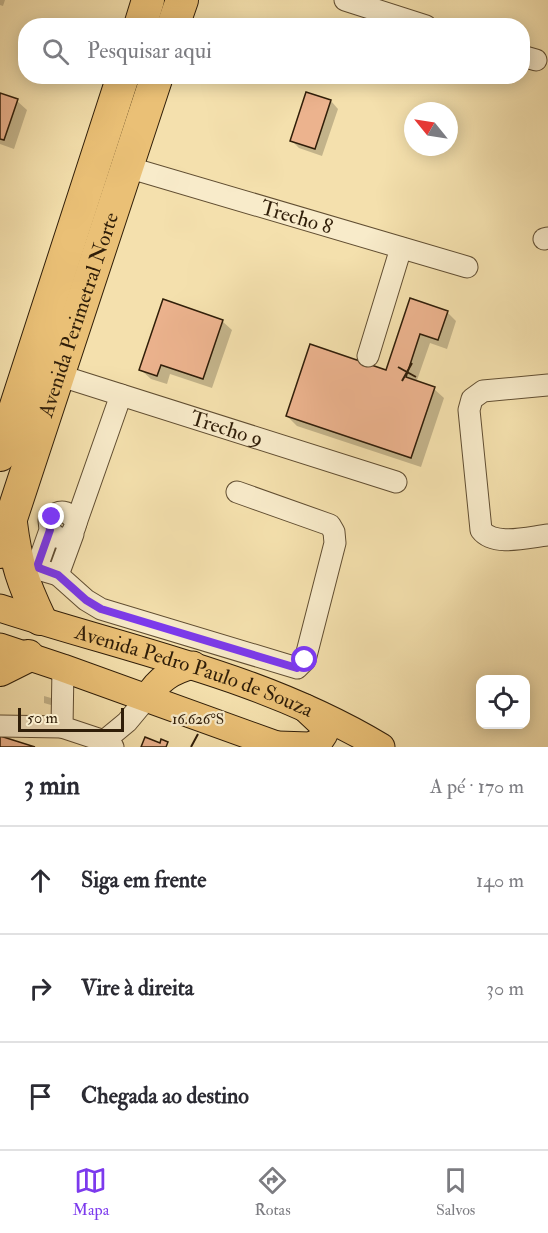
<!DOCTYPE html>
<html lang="pt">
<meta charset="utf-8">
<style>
:root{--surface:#fff;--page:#f7f7f7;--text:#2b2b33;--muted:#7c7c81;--line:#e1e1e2;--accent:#7c3aed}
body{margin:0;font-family:"IM FELL Double Pica",serif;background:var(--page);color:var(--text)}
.controls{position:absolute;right:18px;bottom:18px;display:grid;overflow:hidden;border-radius:12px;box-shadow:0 3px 15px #0003}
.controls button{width:54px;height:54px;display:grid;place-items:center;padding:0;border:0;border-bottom:2px solid var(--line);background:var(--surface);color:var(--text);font:30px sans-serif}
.compass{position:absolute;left:404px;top:102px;width:54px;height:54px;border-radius:50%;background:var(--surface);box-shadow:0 3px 15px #0003;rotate:300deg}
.scale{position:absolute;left:18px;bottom:15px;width:106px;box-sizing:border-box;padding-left:6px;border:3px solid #301e09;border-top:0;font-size:16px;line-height:21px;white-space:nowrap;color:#301e09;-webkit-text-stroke:4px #f8ebca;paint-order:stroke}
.stop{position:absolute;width:18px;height:18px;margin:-14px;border:4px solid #7c3aed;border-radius:50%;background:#fff}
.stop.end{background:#7c3aed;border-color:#fff;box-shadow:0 2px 6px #0008}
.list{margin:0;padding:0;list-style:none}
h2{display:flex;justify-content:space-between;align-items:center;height:78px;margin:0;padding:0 24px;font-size:26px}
h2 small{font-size:20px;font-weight:400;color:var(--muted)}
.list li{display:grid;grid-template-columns:39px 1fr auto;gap:18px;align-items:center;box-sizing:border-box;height:108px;padding:0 24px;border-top:2px solid var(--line)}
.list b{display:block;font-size:22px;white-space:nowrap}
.list em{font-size:20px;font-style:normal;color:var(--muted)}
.icon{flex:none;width:33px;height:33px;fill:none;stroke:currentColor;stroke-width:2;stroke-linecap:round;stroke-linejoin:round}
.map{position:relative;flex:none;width:548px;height:747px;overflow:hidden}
.search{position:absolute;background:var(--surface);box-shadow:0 3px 15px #0003;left:18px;right:18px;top:18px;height:66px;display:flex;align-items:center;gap:15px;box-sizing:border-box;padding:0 21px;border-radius:24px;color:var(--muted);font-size:22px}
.sheet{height:402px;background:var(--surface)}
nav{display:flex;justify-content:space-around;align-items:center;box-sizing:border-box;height:84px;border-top:2px solid var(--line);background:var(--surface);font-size:16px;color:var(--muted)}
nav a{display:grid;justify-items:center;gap:3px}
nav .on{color:var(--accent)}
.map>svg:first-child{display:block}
.shadow{fill:#0003}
.building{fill:#ecb38e;stroke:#301e09;stroke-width:1.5}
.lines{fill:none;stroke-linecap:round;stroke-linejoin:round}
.minor-casing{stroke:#614e32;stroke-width:23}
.major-casing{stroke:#301e09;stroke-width:29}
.highway-casing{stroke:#301e09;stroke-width:34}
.minor{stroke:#f8ebca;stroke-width:21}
.major{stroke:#eac076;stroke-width:27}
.highway{stroke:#eac076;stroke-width:32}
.route{stroke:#7c3aed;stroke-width:8}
.ticks{fill:none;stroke:#301e09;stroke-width:2}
.labels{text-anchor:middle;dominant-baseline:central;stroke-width:4.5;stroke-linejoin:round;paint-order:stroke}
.street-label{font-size:21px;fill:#301e09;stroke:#f8ebca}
.ticks-label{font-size:15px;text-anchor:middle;fill:#301e09;stroke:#f8ebca;stroke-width:4.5;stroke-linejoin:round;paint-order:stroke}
</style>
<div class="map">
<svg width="548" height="747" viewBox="0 0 548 747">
<rect width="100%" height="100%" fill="#f4e0ad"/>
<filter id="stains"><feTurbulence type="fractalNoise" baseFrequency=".00333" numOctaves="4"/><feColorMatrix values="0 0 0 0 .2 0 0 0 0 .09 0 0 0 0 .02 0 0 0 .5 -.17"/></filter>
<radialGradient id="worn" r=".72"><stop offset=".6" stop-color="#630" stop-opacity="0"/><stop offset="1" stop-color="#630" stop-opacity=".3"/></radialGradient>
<path class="shadow" d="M0 0H5L3 6 0 5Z
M307 94 331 101 338 109 322 156 299 148 292 141Z
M0 95 17 101 27 110 14 149 0 144Z
M411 300 447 312 456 321 447 349 430 343 416 383 434 389 444 398 421 467 297 426 287 416 387 372Z
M222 321 232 330 212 388 170 374 167 384 151 379 141 370Z
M44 696 51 698V705L44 703Z"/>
<path class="building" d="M306 92 331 100 315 149 290 141Z
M0 93 18 99 4 140 0 139Z
M410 298 448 311 438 340 420 334 406 377 435 387 411 458 286 416 310 344 386 370Z
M163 299 223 320 203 379 161 365 157 376 139 370Z
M0 736 35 747H0Z
M145 737 160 743 161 739 168 742 166 747H141Z"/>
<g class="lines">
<defs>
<g id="minor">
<path d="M345 0 426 26"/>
<path d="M522 56 536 60"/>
<path id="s1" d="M127 167 467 267"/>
<path d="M544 239 548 238"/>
<path d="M368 356 401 248"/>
<path id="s2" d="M58 375 396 482"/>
<path d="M548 385 483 391 472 399 469 410 481 530C494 547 529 537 548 535"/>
<path d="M76 523 121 395"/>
<path d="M50 530C60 544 72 540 76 523 69 510 59 508 49 520L50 530 38 564 41 570 58 575 73 534"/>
<path d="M58 575 86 600 101 609 297 668 305 660 335 543 334 532 330 525 237 492"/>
<path d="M63 668 62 727 104 741 113 747"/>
<path d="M0 726 62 727"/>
<path d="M104 741 127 722 147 698"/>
</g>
<g id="major">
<path id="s3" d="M0 608C129 650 263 676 381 747"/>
<path d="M0 647 63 668 282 747"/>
<path d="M147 698C159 679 171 671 193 665"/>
<path d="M278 745 309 746 318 743 324 734 322 724 305 708"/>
</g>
<g id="highway">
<path d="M140 26 148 0"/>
<path d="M173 26 182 0"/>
<path d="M0 455 123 76"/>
<path d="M11 523C16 563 23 583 40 619"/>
<path id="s4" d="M0 552 157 76"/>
<path d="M0 670 28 656"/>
</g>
</defs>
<use href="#minor" class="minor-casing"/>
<use href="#major" class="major-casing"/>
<use href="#highway" class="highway-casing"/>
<use href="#minor" class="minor"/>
<use href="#major" class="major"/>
<use href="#highway" class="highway"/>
</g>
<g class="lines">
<path class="route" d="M52 517 49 523 50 530 38 564 39 568 58 575 86 600 101 609 297 668 305 660"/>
</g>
<path class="ticks" d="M398 367 416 377M402 381 412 363M191 747 198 734"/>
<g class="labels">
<g class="street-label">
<text stroke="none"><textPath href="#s1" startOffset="177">Trecho 8</textPath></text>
<text stroke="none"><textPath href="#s4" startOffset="250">Avenida Perimetral Norte</textPath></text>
<text stroke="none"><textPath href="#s2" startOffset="177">Trecho 9</textPath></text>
<text stroke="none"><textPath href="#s3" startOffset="204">Avenida Pedro Paulo de Souza</textPath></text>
</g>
</g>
<g class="ticks-label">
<text x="198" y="724">16.626°S</text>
</g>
<rect width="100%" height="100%" filter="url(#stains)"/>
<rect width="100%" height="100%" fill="url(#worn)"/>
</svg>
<div class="controls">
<button><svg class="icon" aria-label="locate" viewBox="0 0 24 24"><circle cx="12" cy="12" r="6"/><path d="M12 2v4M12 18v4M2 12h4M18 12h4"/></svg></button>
</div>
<svg class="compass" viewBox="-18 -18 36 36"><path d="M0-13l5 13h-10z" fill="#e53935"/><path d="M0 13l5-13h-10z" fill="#7c7c81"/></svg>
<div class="scale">50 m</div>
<div class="stop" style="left:305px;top:660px"></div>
<div class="stop end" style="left:52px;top:517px"></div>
<div class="search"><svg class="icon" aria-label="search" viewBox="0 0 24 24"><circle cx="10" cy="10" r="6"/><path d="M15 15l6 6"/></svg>Pesquisar aqui</div>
</div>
<section class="sheet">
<h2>3 min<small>A pé · 170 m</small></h2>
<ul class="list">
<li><svg class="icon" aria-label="ahead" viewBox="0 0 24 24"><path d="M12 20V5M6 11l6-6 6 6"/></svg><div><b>Siga em frente</b></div><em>140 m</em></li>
<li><svg class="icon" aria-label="right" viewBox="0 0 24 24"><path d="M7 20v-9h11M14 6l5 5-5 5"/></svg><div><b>Vire à direita</b></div><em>30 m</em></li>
<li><svg class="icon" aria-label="arrive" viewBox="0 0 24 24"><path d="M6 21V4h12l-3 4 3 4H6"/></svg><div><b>Chegada ao destino</b></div></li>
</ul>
</section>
<nav>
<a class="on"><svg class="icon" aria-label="map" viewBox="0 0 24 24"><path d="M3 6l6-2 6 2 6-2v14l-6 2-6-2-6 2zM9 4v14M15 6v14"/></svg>Mapa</a>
<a><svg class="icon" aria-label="directions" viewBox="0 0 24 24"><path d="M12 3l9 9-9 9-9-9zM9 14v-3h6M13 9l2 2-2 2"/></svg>Rotas</a>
<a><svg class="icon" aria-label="saved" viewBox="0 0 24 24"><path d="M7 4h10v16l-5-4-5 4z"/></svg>Salvos</a>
</nav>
